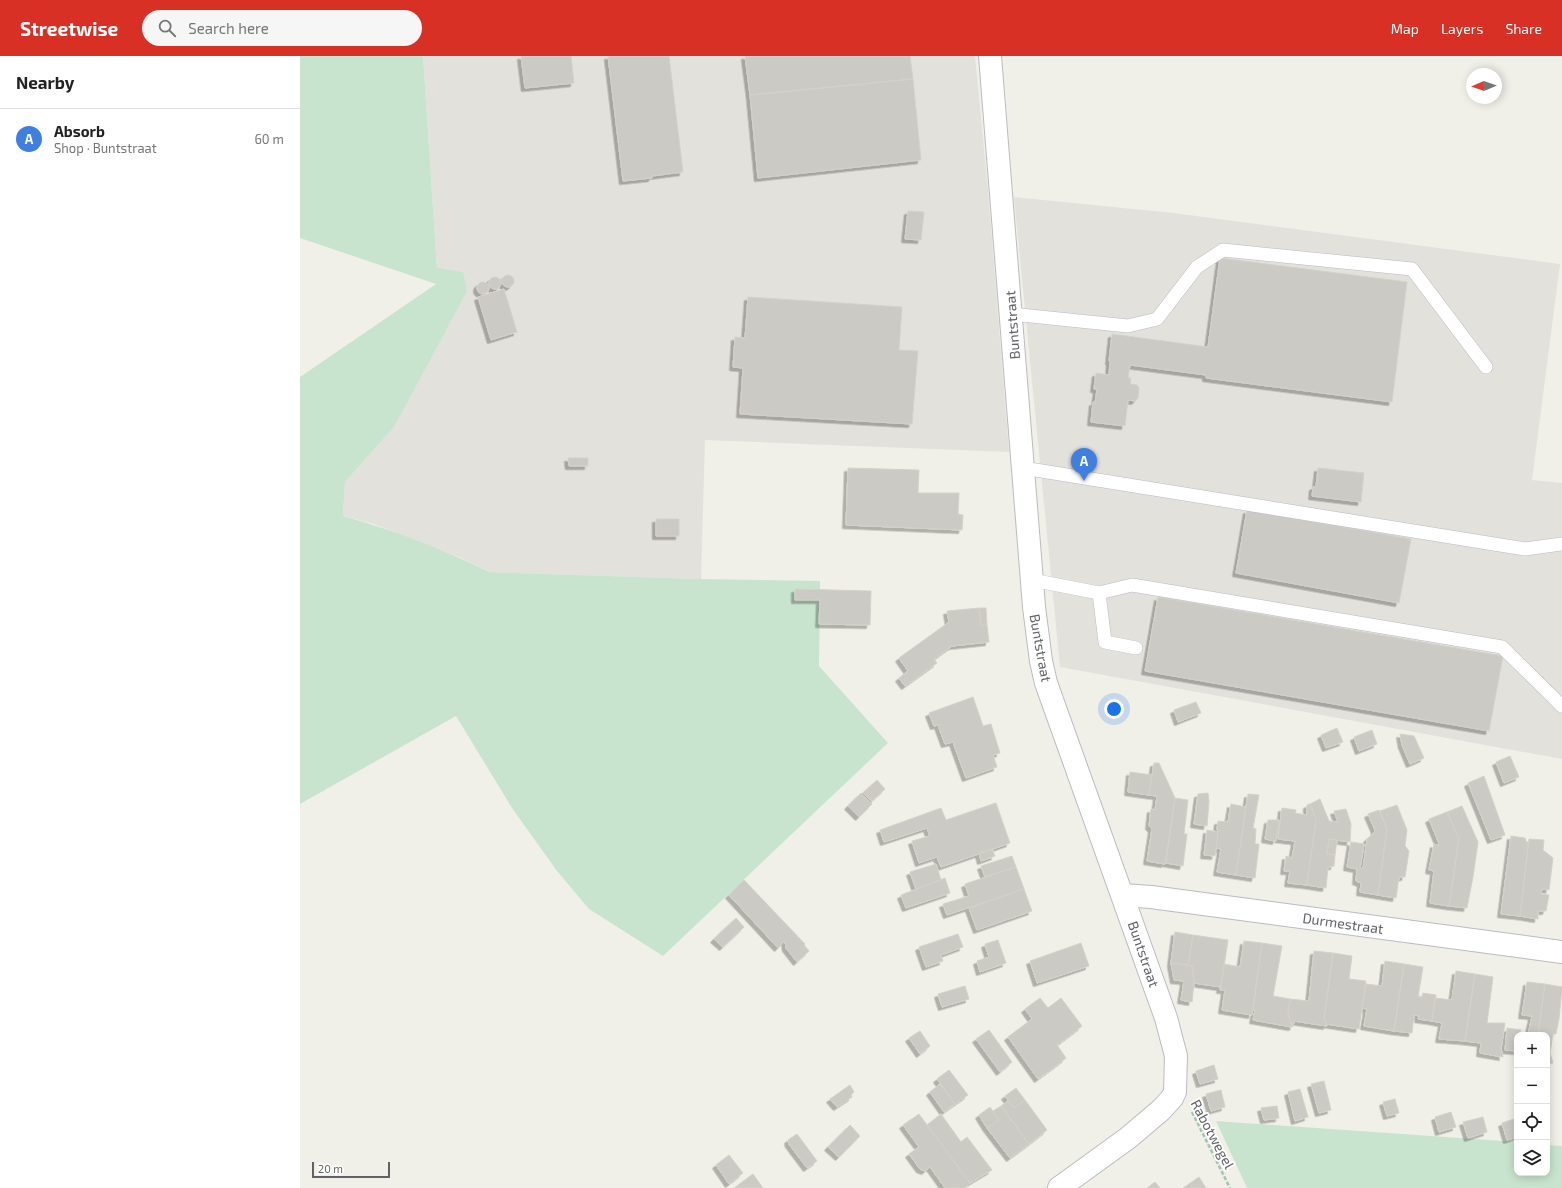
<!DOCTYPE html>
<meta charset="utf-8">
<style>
:root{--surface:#fff;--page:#f6f6f6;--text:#222;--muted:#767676;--line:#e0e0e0;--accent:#d93025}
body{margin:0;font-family:"Exo 2",sans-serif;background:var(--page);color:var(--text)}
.controls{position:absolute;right:12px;bottom:12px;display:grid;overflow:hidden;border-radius:8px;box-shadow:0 2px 10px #0003}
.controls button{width:36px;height:36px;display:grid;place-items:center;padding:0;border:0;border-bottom:1px solid var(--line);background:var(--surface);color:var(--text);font:20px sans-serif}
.compass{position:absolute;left:1166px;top:12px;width:36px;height:36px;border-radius:50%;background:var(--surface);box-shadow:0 2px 10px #0003;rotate:268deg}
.scale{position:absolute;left:12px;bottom:10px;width:78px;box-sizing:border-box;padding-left:4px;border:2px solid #606167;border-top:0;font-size:11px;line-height:14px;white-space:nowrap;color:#606167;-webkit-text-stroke:3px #fff;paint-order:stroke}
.you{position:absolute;left:814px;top:653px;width:14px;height:14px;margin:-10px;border:3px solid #fff;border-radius:50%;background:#1a73e8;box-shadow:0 0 0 6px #1a73e833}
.badge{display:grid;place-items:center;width:26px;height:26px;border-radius:50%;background:var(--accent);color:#fff;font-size:13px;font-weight:700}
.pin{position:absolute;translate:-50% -33px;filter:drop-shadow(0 1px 2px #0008)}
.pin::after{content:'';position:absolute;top:21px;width:14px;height:12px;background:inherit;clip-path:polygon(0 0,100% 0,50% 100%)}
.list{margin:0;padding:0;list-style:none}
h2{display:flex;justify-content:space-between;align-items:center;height:52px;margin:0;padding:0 16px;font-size:17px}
h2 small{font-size:13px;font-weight:400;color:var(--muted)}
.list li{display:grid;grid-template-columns:26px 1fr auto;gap:12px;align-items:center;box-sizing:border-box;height:60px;padding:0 16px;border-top:1px solid var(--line)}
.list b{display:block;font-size:15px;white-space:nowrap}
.list p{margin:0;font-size:13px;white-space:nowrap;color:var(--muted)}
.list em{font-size:13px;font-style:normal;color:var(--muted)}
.icon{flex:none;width:22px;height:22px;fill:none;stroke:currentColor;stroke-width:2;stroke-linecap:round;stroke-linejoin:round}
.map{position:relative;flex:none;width:1262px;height:1132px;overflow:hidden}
header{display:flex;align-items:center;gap:24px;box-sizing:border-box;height:56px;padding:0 20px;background:var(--accent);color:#fff}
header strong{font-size:19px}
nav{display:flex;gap:22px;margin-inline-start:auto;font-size:14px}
.search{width:280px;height:36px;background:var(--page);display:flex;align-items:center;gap:10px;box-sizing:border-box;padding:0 14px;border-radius:22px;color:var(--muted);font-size:15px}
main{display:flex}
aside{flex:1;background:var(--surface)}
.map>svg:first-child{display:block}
.industrial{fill:#e2e1dc}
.green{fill:#c9e4ce}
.building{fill:#cbcac5;stroke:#d4d2c8;filter:url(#shadow)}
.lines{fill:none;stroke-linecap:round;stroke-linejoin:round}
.lane-casing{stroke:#babbc0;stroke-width:14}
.street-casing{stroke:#babbc0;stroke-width:24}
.path{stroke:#a3c4b3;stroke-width:2.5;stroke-dasharray:4 2;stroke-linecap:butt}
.lane{stroke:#fff;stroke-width:13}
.street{stroke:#fff;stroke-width:22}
.labels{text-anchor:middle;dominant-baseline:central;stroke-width:3.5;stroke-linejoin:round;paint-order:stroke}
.street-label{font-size:14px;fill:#606167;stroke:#fff}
</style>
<header>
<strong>Streetwise</strong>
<div class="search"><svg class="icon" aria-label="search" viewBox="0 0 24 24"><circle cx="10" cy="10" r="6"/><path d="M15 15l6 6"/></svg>Search here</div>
<nav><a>Map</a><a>Layers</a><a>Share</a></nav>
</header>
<main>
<aside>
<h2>Nearby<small></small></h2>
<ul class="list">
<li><span class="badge" style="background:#3f7fe0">A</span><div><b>Absorb</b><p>Shop · Buntstraat</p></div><em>60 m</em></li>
</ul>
</aside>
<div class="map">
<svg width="1262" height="1132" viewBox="0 0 1262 1132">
<defs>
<filter id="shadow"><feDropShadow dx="-3.5" dy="3.5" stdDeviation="0" flood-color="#0004"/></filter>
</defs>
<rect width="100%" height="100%" fill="#f0f0e9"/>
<path class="industrial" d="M123 0H675L688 134 709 396 405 384 401 523 189 516 159 501 74 468 43 460 45 426 94 371 163 216 137 213Z
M714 141 873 157 1260 208 1232 424 1262 427V703L760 611Z"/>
<path class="green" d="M0 0H123L137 212 163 216 167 235 94 371 45 426 43 460C94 474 143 493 189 516L401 523 520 525V534L495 544H520L519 610 588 687 363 900 289 853 257 815 212 752 156 660 0 748V321L136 228 0 182Z
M916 1065 1217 1086V1117H1247V1089L1262 1090V1132H947Z"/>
<path class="building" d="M221 0H271L274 27 225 32Z
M308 0H369L383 116 352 120V122L323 125Z
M445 0H610L613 23 450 39Z
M613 23 621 104 458 122 450 39Z
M608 155 624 156 621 184 605 183Z
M920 202 1107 226 1092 346 906 322V319L830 309 828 322H831L830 328 837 329 839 332 838 342 835 345 828 344 825 370 791 366 793 346 795 347 797 333H794L796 317 809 319 810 306 809 305 812 278 908 291Z
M202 225a6 6 0 1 1 12 0a6 6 0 1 1-12 0Z
M189 227a6 6 0 1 1 12 0a6 6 0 1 1-12 0Z
M177 232a6 6 0 1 1 12 0a6 6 0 1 1-12 0Z
M204 233 217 276 191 284 178 241Z
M448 241 602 251 599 294 618 295 612 368 440 358 443 312 433 311 435 281 445 282Z
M268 402H288V410H269Z
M548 412 619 414 618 437H659L658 458 663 459 662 474 546 469Z
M1018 412 1064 417 1061 446 1012 440 1013 431 1016 430Z
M947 454 1111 483 1099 547 936 517Z
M356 463H379V480H356Z
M495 533 571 535 570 569 519 568 520 544H495Z
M858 541 1203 600 1189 675 845 615Z
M679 552H686L687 569 681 570Z
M679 552 681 570 687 569 689 586 652 590 634 603 637 607 605 630 599 622 608 615 599 602 649 566 647 555Z
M673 641 683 670 691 668 700 697 693 699 697 711 666 722 653 686 645 688 638 669 634 670 629 657Z
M896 646 901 657 878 666 874 654Z
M1037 672 1043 686 1026 692 1021 679Z
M1072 674 1077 688 1059 695 1054 681Z
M1100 678 1114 680 1124 702 1110 708 1102 689Z
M1210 700 1219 721 1204 727 1196 706Z
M854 707H859L875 742 865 808 847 805 852 773 849 770 851 753 855 754 857 740 849 739Z
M830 716 852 719 849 739 828 736Z
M1184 720 1205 779 1191 784 1168 727Z
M577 724 585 733 572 745 563 737Z
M561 737 572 748 559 761 548 750Z
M908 737 909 746 907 770 894 768 898 738Z
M948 738 959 739 953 772 956 773 955 788H959L955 822 936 819Z
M875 742 888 744 884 778H887L883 810 866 807Z
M1020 743 1029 765 1038 766 1034 755 1046 753 1051 768 1050 786 1029 783 1027 798 1035 799 1034 810 1028 811 1026 832 1007 829 1016 763 1010 748Z
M696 747 710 787 641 811 637 801 619 807 612 785 630 780 627 772 584 786 580 774 641 752 646 764Z
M931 748 946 751 936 819 917 816 921 793 916 792 918 776V774H917L918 765 928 766Z
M1010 748 1016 763 1007 829 988 827 990 815H984L986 800 992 802 995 785 978 783 982 752 996 754 995 757 1007 759V749Z
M1097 749 1107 774 1105 790 1109 795 1105 821H1099L1096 842 1078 839 1087 773 1080 755Z
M1162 750 1178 786 1173 821 1167 852 1149 850 1159 783 1147 756Z
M1079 754 1087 773 1078 839 1060 836 1061 827 1056 825 1057 813 1047 811 1051 786 1064 788 1060 812 1063 813 1067 783 1074 777 1075 774 1068 758Z
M1147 756 1159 783 1149 850 1130 847 1134 815 1129 814 1134 788 1140 790 1129 763Z
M968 764H979L976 785 965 783Z
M907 774 918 776 915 800 904 799Z
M1211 780 1225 782 1228 791 1220 860 1201 858Z
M1029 783 1037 784 1035 799 1027 798Z
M1229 783 1244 784 1243 794 1253 802 1249 834 1242 833 1241 838 1249 839 1246 855H1238V863L1220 860Z
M692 793 695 800 681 805 679 797Z
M712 800 716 811 685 821 681 810Z
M636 808 641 824 616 833 610 816Z
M716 811 724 833 647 859 643 848 669 840 665 828Z
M645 822 650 837 606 852 601 839Z
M444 824 505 888 504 889 509 895 497 906 486 892 485 885 478 892 429 839Z
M724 833 732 855 677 874 669 852Z
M436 862 444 871 423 891 414 883Z
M875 876 893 879 888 909 871 907Z
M658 878 663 891 641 899 643 905 626 911 619 891Z
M893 879 928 884 921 931 894 927 892 910 888 909Z
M698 884 706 907 680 916 677 905 689 901 685 888Z
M944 885 962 887 952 959 922 954 925 934H920L924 908 940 911Z
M781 887 789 910 737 927 730 905Z
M962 887 982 890 973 940 990 943 988 958 992 971 953 964 955 954H953Z
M1014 895 1033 897 1024 963 1027 970 994 965 993 971 988 958 990 943 1009 945Z
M1033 897 1052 900 1049 923 1066 925 1059 973 1026 968 1024 963Z
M1085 905 1104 908 1094 975 1064 970 1067 953 1062 952 1066 928 1082 930Z
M871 907 892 910 894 927 892 946 881 944 884 925 874 924Z
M1104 908 1123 911 1118 941H1122L1123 937 1136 939 1132 965 1118 963 1119 960 1114 959 1112 977 1094 975Z
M1156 915 1175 918 1165 985 1139 983 1142 967 1132 965 1135 942 1152 944Z
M1175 918 1193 921 1187 967H1205L1201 993 1203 1001 1180 997 1181 987 1165 985Z
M1227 926 1245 928 1238 979H1228L1232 960 1222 959Z
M1245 928 1262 931 1259 963 1256 978H1253L1250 997 1253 1007 1247 1008V979H1238Z
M665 930 669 943 642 951 638 938Z
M740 942 748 952 761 942 782 970 757 989 766 1002 738 1023 708 981 732 963 725 953Z
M1207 972 1221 974 1220 979H1217V995L1205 994Z
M689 974 712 1006 700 1016 676 983Z
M620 975 630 990 620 998 609 982Z
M914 1009 918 1023 900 1028 896 1015Z
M649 1014 668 1039 655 1048 637 1023Z
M1024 1025 1031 1054 1019 1057 1011 1028Z
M640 1028 655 1048 644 1056 630 1036Z
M550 1029 554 1036 551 1039 552 1041 537 1051 530 1043Z
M716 1032 725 1044 714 1052 705 1040Z
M1000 1033 1008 1061 995 1065 988 1036Z
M921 1034 925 1051 911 1055 906 1038Z
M1095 1043 1099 1057 1087 1060 1083 1046Z
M725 1044 747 1074 729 1088 701 1050 708 1045 714 1052Z
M701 1050 729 1088 710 1102 687 1072 699 1064 693 1055Z
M977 1050 979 1062 964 1064 961 1052Z
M690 1051 699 1064 687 1072 679 1059Z
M1151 1056 1156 1071 1139 1076 1135 1061Z
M619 1058 670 1127 664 1132H645L630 1111 625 1115 620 1113 609 1098 619 1091 603 1069Z
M641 1058 661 1086 667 1081 692 1114 670 1127 627 1069Z
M1183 1061 1187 1076 1168 1082 1163 1066Z
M1217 1062V1081L1207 1084 1202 1067Z
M550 1069 560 1080 539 1101 528 1091Z
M497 1078 517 1105 507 1112 489 1088 488 1084Z
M429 1099 443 1117 429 1128 416 1109Z
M453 1118 463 1132H434Z
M899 1121 906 1132H883Z
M855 1126 860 1132H847Z"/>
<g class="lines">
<defs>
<path id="lane" d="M711 258 828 270 857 263 897 211 923 194 1112 213 1186 311
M723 412 1225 493 1262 488
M732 524 799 537 805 586 836 592
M799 537 832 529 1202 591 1262 650"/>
<path id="street" d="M690 0 734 551 741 605 746 627 866 962 876 1000 875 1036 872 1042 861 1054 828 1082 759 1132
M823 839 851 841 1262 896"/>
</defs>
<use href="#lane" class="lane-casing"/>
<use href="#street" class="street-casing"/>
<path class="path" d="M892 1056 930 1132"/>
<use href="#lane" class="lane"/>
<use href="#street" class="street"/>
</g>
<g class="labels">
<g class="street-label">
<text transform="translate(712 269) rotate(-94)">Buntstraat</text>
<text transform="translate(741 592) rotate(80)">Buntstraat</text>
<text transform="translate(1043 867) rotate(8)">Durmestraat</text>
<text transform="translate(844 898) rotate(71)">Buntstraat</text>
<text transform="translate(913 1078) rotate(62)">Rabotwegel</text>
</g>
</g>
</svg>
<div class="controls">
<button>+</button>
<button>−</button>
<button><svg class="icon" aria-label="locate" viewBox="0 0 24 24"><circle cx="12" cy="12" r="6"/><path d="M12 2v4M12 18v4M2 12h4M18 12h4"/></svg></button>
<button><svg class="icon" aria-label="layers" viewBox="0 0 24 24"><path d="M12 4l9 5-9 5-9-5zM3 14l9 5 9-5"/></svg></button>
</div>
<svg class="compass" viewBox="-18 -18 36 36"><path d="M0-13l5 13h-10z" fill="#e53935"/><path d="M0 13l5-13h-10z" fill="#767676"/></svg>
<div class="scale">20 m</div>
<div class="you"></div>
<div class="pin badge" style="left:784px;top:425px;background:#3f7fe0">A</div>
</div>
</main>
